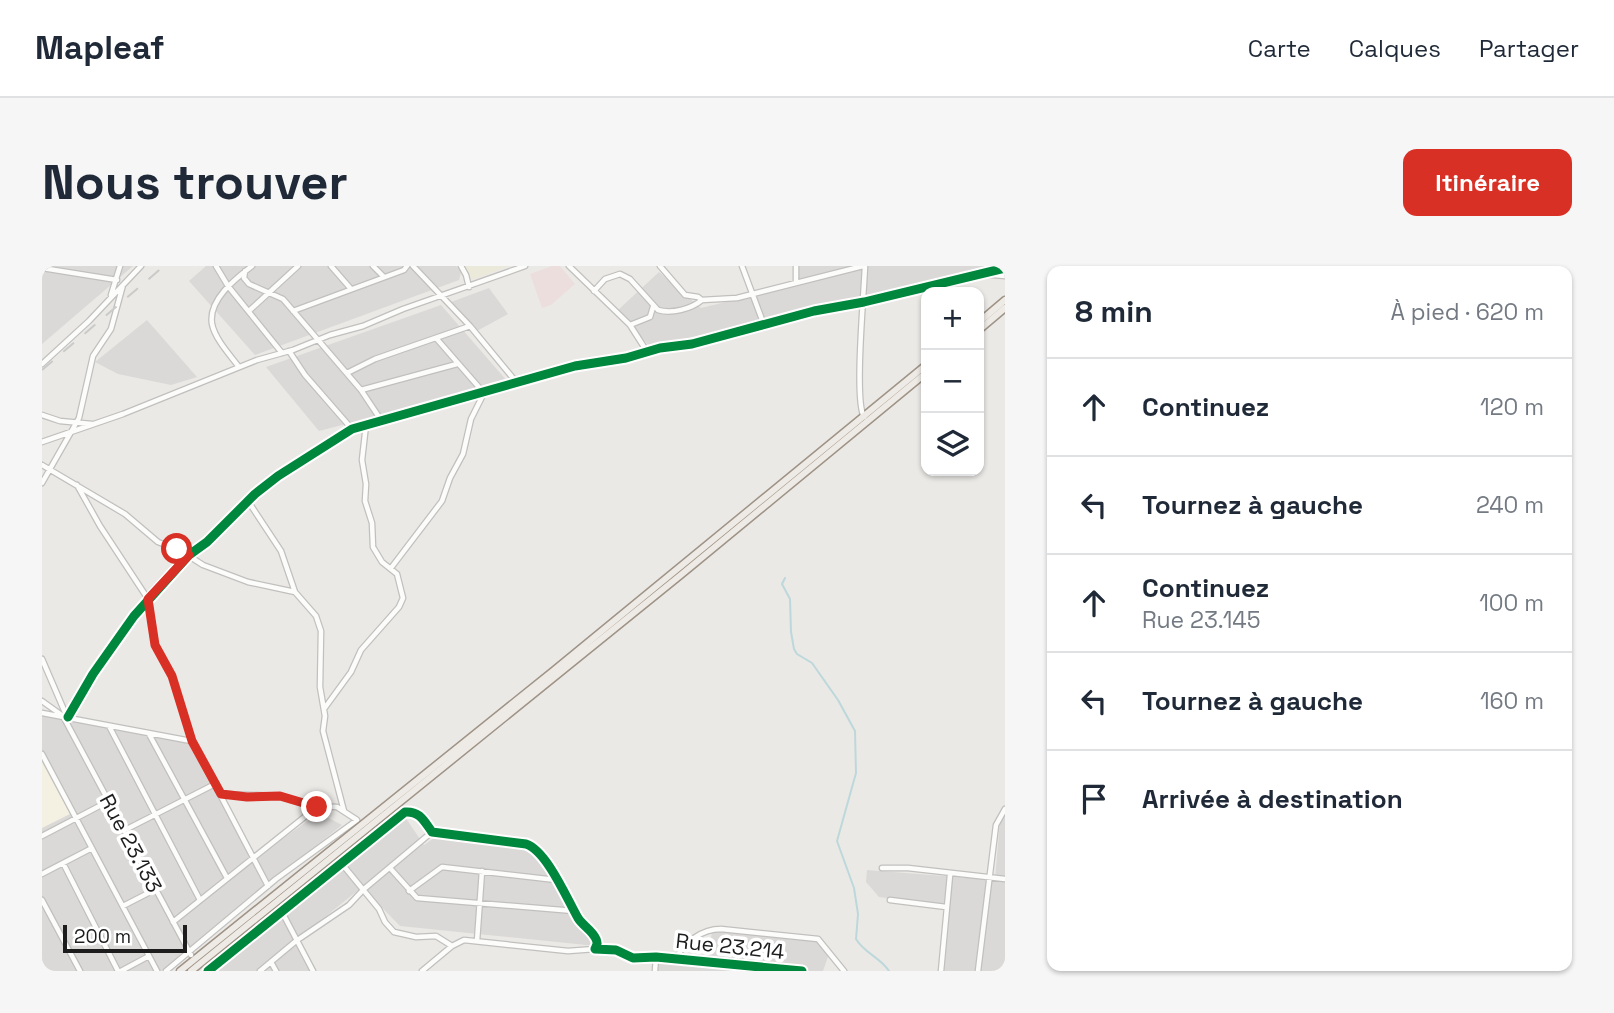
<!DOCTYPE html>
<html lang="fr">
<meta charset="utf-8">
<style>
:root{--surface:#fff;--page:#f6f6f7;--text:#1f2937;--muted:#747a83;--line:#e0e1e3;--accent:#d93025}
body{margin:0;font-family:"Space Grotesk",sans-serif;background:var(--page);color:var(--text)}
.controls{position:absolute;right:21px;top:21px;display:grid;overflow:hidden;border-radius:14px;box-shadow:0 2px 5px #0004}
.controls button{width:63px;height:63px;display:grid;place-items:center;padding:0;border:0;border-bottom:2px solid var(--line);background:var(--surface);color:var(--text);font:35px sans-serif}
.scale{position:absolute;left:21px;bottom:18px;width:124px;box-sizing:border-box;padding-left:7px;border:4px solid #1d1d1d;border-top:0;font-size:19px;line-height:24px;white-space:nowrap;color:#1d1d1d;-webkit-text-stroke:5px #fff;paint-order:stroke}
.stop{position:absolute;width:21px;height:21px;margin:-16px;border:5px solid #d93025;border-radius:50%;background:#fff}
.stop.end{background:#d93025;border-color:#fff;box-shadow:0 2px 7px #0008}
.list{margin:0;padding:0;list-style:none}
h2{display:flex;justify-content:space-between;align-items:center;height:91px;margin:0;padding:0 28px;font-size:30px}
h2 small{font-size:23px;font-weight:400;color:var(--muted)}
.list li{display:grid;grid-template-columns:46px 1fr auto;gap:21px;align-items:center;box-sizing:border-box;height:98px;padding:0 28px;border-top:2px solid var(--line)}
.list b{display:block;font-size:26px;white-space:nowrap}
.list p{margin:0;font-size:23px;white-space:nowrap;color:var(--muted)}
.list em{font-size:23px;font-style:normal;color:var(--muted)}
.icon{flex:none;width:38px;height:38px;fill:none;stroke:currentColor;stroke-width:2;stroke-linecap:round;stroke-linejoin:round}
.map{position:relative;flex:none;width:963px;height:705px;overflow:hidden;border-radius:14px}
header{display:flex;align-items:center;gap:42px;box-sizing:border-box;height:98px;padding:0 35px;background:var(--surface);border-bottom:2px solid var(--line)}
header strong{font-size:33px}
nav{display:flex;gap:38px;margin-inline-start:auto;font-size:24px}
.intro{display:flex;align-items:center;justify-content:space-between;box-sizing:border-box;height:168px;padding:0 42px}
h1{margin:0;font-size:49px}
.button{padding:18px 32px;border-radius:14px;background:var(--accent);color:#fff;font-size:24px;font-weight:700}
main{display:flex;gap:42px;padding:0 42px}
aside{flex:1;background:var(--surface);border-radius:14px;box-shadow:0 2px 5px #0004}
.map>svg:first-child{display:block}
.residential{fill:#dad9d7}
.commercial{fill:#ecdedd}
.education{fill:#f4f1e2}
.farmland{fill:#eae9da}
.lines{fill:none;stroke-linecap:round;stroke-linejoin:round}
.stream{stroke:#bdd8db;stroke-width:2}
.minor-casing{stroke:#c1c0be;stroke-width:7}
.primary-casing{stroke:#9e9386;stroke-width:9}
.minor{stroke:#fcfcfb;stroke-width:4.5}
.primary{stroke:#eeeae5;stroke-width:6}
.rail{stroke:#cacac9;stroke-width:2;stroke-dasharray:14 14;stroke-linecap:butt}
.cycleway-casing{stroke:#fff;stroke-width:13}
.cycleway{stroke:#00873e;stroke-width:9}
.route{stroke:#d93025;stroke-width:9}
.labels{text-anchor:middle;dominant-baseline:central;stroke-width:7;stroke-linejoin:round;paint-order:stroke}
.street-label{font-size:21px;fill:#1d1d1d;stroke:#fff}
</style>
<header>
<strong>Mapleaf</strong>
<nav><a>Carte</a><a>Calques</a><a>Partager</a></nav>
</header>
<div class="intro"><h1>Nous trouver</h1><a class="button">Itinéraire</a></div>
<main>
<div class="map">
<svg width="963" height="705" viewBox="0 0 963 705">
<rect width="100%" height="100%" fill="#ebe9e6"/>
<path class="residential" d="M0 0H91L0 78Z
M164 0H414L419 6 417 14 213 89 147 15Z
M756 0H953L608 81 576 44 617 6 659 42 754 19Z
M447 22 466 48 435 65 409 36Z
M399 39 466 116 277 165 224 101Z
M105 54 155 111 129 119 76 108 53 96Z
M0 448 148 478 210 594 277 547 300 559 119 705H0Z
M963 547V705H900L906 640 837 631 824 616 825 604 953 614 958 553Z
M363 551 382 579 392 572 492 584 554 680 358 660 320 621 252 676 268 705H174Z
M670 665 778 674 788 685 781 705H616L617 694 665 700Z"/>
<path class="commercial" d="M510 0H518L533 18 509 39 500 42 488 8Z"/>
<path class="education" d="M0 496 28 548 0 562Z"/>
<path class="farmland" d="M422 0H467L429 14Z"/>
<g class="lines">
<path class="stream" d="M743 312 740 318 748 333 749 366 752 383 755 388 770 397 796 434 813 465 814 507 795 575 812 622 816 648 814 673C822 687 838 691 847 705"/>
<defs>
<path id="minor" d="M174 0 186 20 240 87
M289 0 309 23
M331 0 341 10
M371 0 428 60 475 117
M419 0 424 9 427 21
M527 0 588 59 604 84
M618 0 643 29 656 31 660 34 695 32 821 0
M700 0 722 59
M0 2 75 14
M203 5 202 12 207 18 241 33 319 124 339 154
M940 8 963 10
M754 15V0
M552 25 563 13 578 8 588 13 616 44C630 48 649 43 660 34
M69 29 78 0
M208 44 256 0
M251 45 362 4 365 0
M588 59 608 51 611 41
M247 85 263 109 310 163
M0 98 47 55 99 0
M197 101C188 89 173 73 170 58 166 34 193 13 210 0
M305 107 333 93 428 60
M319 124 415 98
M0 149 18 155 50 158
M822 151C812 134 822 27 823 0
M0 176 81 148 215 94 251 84 288 69 321 60 361 43 483 0
M0 199 83 248 116 276 139 285 161 299 206 316 253 326
M0 217 37 152 51 90 69 63 81 19
M35 219 58 260 106 333 113 379 130 410 150 475 226 620
M206 235 239 285 253 326 274 350 279 365 278 421 283 450 281 465 302 545
M349 302 400 235 408 212 421 188 429 153 442 127 394 72
M0 393 25 451
M0 435 21 450 149 689
M282 443 309 406 319 384 357 341 361 332 355 308 340 296 331 281 330 257 323 235 324 218 320 194 324 159
M0 447 149 475
M26 451 51 408 92 350 147 289 165 276 213 228 236 210 310 163 533 100 584 92 618 82 650 78 772 45 822 36 963 2
M67 460 158 634
M107 468 185 612
M0 488 115 705
M83 564 173 518
M0 570 67 535
M21 597 76 705
M300 598 337 643 343 656 352 666 374 671 394 670 410 680 422 674 526 685 553 683
M348 602 375 632 532 645
M840 602H866L963 613
M0 608 50 582
M367 625 400 601 514 614
M0 634 38 705
M848 634 904 641
M81 640 114 623
M240 646 271 705
M131 656 275 541
M435 675 440 605
M634 692C643 676 660 663 679 663L776 673 802 705
M229 696 234 705
M79 705 107 690
M124 705 234 613 315 554 295 541 269 540 238 530 179 528
M166 705 363 546C378 545 382 555 390 566L484 578C505 585 525 633 536 652 541 660 550 664 554 673 556 678 555 678 553 683L574 684 591 692 614 691 760 705
M218 705 254 675 307 639 322 623 390 566
M380 705 410 680
M613 705 614 691
M899 705 908 609
M936 705 954 559 963 543"/>
<path id="primary" d="M937 56 963 34
M937 64 963 42
M138 705 511 405 884 99
M149 705 640 308 884 107"/>
</defs>
<use href="#minor" class="minor-casing"/>
<use href="#primary" class="primary-casing"/>
<use href="#minor" class="minor"/>
<use href="#primary" class="primary"/>
<path class="rail" d="M0 104 122 0"/>
<defs>
<path id="cycleway" d="M26 451 51 408 92 350 147 289 165 276 213 228 236 210 310 163 533 100 584 92 618 82 650 78 772 45 822 36 963 2
M166 705 363 546C378 545 382 555 390 566L484 578C505 585 525 633 536 652 541 660 550 664 554 673 556 678 555 678 553 683L574 684 591 692 614 691 760 705"/>
</defs>
<use href="#cycleway" class="cycleway-casing"/>
<use href="#cycleway" class="cycleway"/>
</g>
<g class="lines">
<path class="route" d="M135 283 147 289 106 333 113 379 130 410 150 475 179 528 205 531 238 530 275 541"/>
</g>
<g class="labels">
<g class="street-label">
<text transform="translate(89 577) rotate(62)">Rue 23.133</text>
<text transform="translate(688 680) rotate(6)">Rue 23.214</text>
</g>
</g>
</svg>
<div class="controls">
<button>+</button>
<button>−</button>
<button><svg class="icon" aria-label="layers" viewBox="0 0 24 24"><path d="M12 4l9 5-9 5-9-5zM3 14l9 5 9-5"/></svg></button>
</div>
<div class="scale">200 m</div>
<div class="stop" style="left:135px;top:283px"></div>
<div class="stop end" style="left:275px;top:541px"></div>
</div>
<aside>
<h2>8 min<small>À pied · 620 m</small></h2>
<ul class="list">
<li><svg class="icon" aria-label="ahead" viewBox="0 0 24 24"><path d="M12 20V5M6 11l6-6 6 6"/></svg><div><b>Continuez</b></div><em>120 m</em></li>
<li><svg class="icon" aria-label="left" viewBox="0 0 24 24"><path d="M17 20v-9H6M10 6l-5 5 5 5"/></svg><div><b>Tournez à gauche</b></div><em>240 m</em></li>
<li><svg class="icon" aria-label="ahead" viewBox="0 0 24 24"><path d="M12 20V5M6 11l6-6 6 6"/></svg><div><b>Continuez</b><p>Rue 23.145</p></div><em>100 m</em></li>
<li><svg class="icon" aria-label="left" viewBox="0 0 24 24"><path d="M17 20v-9H6M10 6l-5 5 5 5"/></svg><div><b>Tournez à gauche</b></div><em>160 m</em></li>
<li><svg class="icon" aria-label="arrive" viewBox="0 0 24 24"><path d="M6 21V4h12l-3 4 3 4H6"/></svg><div><b>Arrivée à destination</b></div></li>
</ul>
</aside>
</main>
